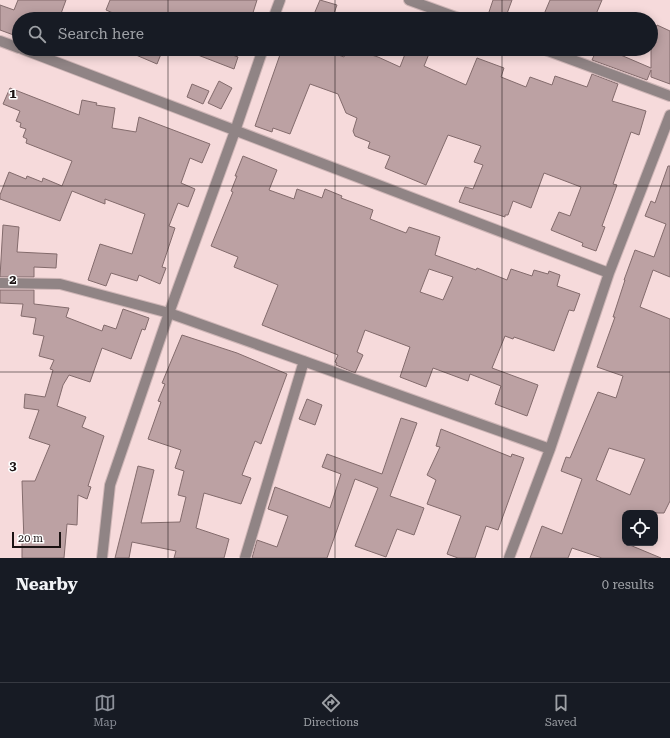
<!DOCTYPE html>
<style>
:root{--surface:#171b24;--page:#242831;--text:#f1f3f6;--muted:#9ea1a6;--line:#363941;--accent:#8c9099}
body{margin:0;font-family:"Roboto Serif",serif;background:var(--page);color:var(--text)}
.controls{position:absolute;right:12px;bottom:12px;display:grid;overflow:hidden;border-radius:8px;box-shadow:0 2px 10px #0003}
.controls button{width:36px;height:36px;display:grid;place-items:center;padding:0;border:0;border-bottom:1px solid var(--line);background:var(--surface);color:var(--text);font:20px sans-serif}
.scale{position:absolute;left:12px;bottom:10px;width:49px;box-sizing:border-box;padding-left:4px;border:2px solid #1b1212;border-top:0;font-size:11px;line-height:14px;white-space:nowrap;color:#1b1212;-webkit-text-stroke:3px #fff;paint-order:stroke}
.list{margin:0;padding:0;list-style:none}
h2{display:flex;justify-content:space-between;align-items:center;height:52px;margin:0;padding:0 16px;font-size:17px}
h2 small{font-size:13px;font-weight:400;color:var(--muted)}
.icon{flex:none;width:22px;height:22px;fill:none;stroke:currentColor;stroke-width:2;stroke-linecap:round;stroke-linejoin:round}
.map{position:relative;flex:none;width:670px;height:558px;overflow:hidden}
.search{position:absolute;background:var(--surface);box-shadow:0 2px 10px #0003;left:12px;right:12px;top:12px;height:44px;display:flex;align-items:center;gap:10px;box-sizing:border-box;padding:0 14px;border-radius:22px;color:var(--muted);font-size:15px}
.sheet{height:124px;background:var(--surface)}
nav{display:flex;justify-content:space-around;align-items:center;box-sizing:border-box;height:56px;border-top:1px solid var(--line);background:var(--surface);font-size:11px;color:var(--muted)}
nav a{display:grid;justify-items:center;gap:2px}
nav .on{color:var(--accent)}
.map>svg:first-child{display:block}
.building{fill:#bca1a3;stroke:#836b6c;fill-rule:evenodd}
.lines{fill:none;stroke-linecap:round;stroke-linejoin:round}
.minor-casing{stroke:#cfb6b7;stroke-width:12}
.minor{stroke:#908485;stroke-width:10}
.grid{fill:none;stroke:#1b1212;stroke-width:1;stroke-opacity:0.55}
.grid-label{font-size:13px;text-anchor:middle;font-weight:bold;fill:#1b1212;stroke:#fff;stroke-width:3;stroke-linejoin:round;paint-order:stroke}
</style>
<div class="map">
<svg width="670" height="558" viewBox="0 0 670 558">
<rect width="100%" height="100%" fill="#f6dadb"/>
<path class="building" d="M18 0H66L59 19H19V37L0 30V5L14 10Z
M110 0H257L251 19H127L106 10Z
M320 0 337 5 332 19H312Z
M493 0H512L505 19 488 15Z
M550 0H602L594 19H542Z
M657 25 670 31V84L651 77V70L647 80 592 60 597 49H617L616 53 651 68V41Z
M122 49H163L157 64Z
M185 49H216L238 57 234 69 185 50Z
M282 49H310L320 52 321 49 344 57 347 49H352L378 57 400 67 407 49H431L424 66 466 85 477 58 504 68 501 77 526 87 530 77 552 85 555 76 587 87 592 74 618 84 612 101 646 111 639 135 631 132 613 184 617 185 602 226 605 227 596 251 582 246 583 243 551 230 559 212 570 216 581 187 544 173 531 208 513 201 508 215H505V217L459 202 465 187 473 189 483 165 474 162 481 146 448 135 426 185 385 168 390 156 368 148 370 142 355 136 353 131 357 118 346 113 338 94 310 84 290 134 273 128 272 132 255 126Z
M219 81 232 88 221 109 208 103Z
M192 84 209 91 203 104 187 97Z
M10 88 79 115 82 100 97 103 96 105 115 108 112 128 136 132 139 117 210 144 202 163 190 158 181 183 195 189 188 207 178 203 169 226 175 228 162 267 166 268 160 284 139 275 137 281 111 273 106 286 88 280 100 244 132 254 145 214 105 199V204L72 191 60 221 0 199V195L9 172 26 179 27 176 42 182 43 178 62 186 72 161 26 143 27 139 23 137 26 129 20 127 21 123 16 121 20 111 3 104Z
M243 156 277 170 269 190 294 199 297 189 322 198 325 189 342 196 341 198 373 210 370 219 406 233 409 227 440 237 435 255 476 270 477 268 507 280 511 269 532 276 534 270 548 274 549 271 560 275 557 286 580 294 574 311 569 310 554 351 514 337 513 339 505 336 492 368 538 385 527 416 495 404 501 386 470 374 468 381 433 368 426 387 400 377 410 347 365 330 357 352 363 355 355 373 336 365 337 363 335 362 338 355 262 325 278 285 234 267 238 257 211 246 233 192 231 191 237 176H235ZM429 269 453 277 443 300 420 292Z
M668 166H670V277L653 270 640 307 670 319V501L664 513H625V543L661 558H602L572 548 568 558H530L542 526 562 534 582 479 561 471 566 457 570 458 598 392 616 398 623 376 597 367 615 317H613L625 280H624L635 250 654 257 666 224 645 216 651 201 655 203ZM609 448 645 459 630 495 596 480Z
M3 225 19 227 17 252 57 254 56 268 34 267V277H0Z
M0 290H34V304L69 308 66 317 102 331 104 325 116 329 123 309 149 318 145 330 142 329 131 359 102 348 90 382 69 375 63 385 57 406 86 417 82 427 104 436 88 486 91 487 87 499 78 495 77 525 67 524 64 558H22V543H24L22 481H35L50 445 29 438 39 410 24 408 25 394 45 397 53 370 50 369 54 360 39 356 44 336 33 334 36 318 21 316 23 304 0 303Z
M182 335 237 353 287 374 261 444 255 441 242 475 251 478 241 504 204 493 196 528 229 539 224 558H174L176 551 132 542 129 558H115L138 466 154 470 141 523 180 522 186 497 178 495 184 471 175 468 181 450 148 439 161 402 158 401 165 384 162 383Z
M307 399 322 405 315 425 299 419Z
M401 418 417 423 390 496 424 508 414 535 397 529 386 557 355 546 378 488 355 479 327 558H252L257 540 277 547 288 516 268 509 275 487 330 508 341 474 322 467 327 454 382 474Z
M441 429 511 457 512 454 524 458 498 530 486 526 475 558H458L447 554 461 516 427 504 436 480 427 475 440 447 436 446Z"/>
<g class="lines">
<defs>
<path id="minor" d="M409 0 461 19
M273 19 280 0
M0 41 19 48
M22 49 609 273
M543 49 670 96
M0 283 60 284 169 313 550 449
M102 558 110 485 169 313 235 131 263 49
M245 558 304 361
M509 558 550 449 609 273 670 115"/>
</defs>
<use href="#minor" class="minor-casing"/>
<use href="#minor" class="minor"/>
</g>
<path class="grid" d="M168 0V19M335 0V19M502 0V19M168 49V558M335 49V558M502 49V558M0 186H670M0 372H670"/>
<g class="grid-label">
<text x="13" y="98">1</text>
<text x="13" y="284">2</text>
<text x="13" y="470">3</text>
</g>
</svg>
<div class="controls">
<button><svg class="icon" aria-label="locate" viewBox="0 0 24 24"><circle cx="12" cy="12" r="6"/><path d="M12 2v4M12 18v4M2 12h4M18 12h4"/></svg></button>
</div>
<div class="scale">20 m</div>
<div class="search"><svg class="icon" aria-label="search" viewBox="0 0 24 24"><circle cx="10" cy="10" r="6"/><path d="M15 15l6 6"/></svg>Search here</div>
</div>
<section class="sheet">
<h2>Nearby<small>0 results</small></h2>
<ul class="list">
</ul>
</section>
<nav>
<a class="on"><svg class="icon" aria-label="map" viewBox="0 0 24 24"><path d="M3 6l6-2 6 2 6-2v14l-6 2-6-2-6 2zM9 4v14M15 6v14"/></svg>Map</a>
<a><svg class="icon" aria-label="directions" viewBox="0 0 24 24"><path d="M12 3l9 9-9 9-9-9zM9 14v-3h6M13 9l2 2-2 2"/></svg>Directions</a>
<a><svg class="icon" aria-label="saved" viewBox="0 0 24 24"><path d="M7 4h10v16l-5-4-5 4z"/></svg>Saved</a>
</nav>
